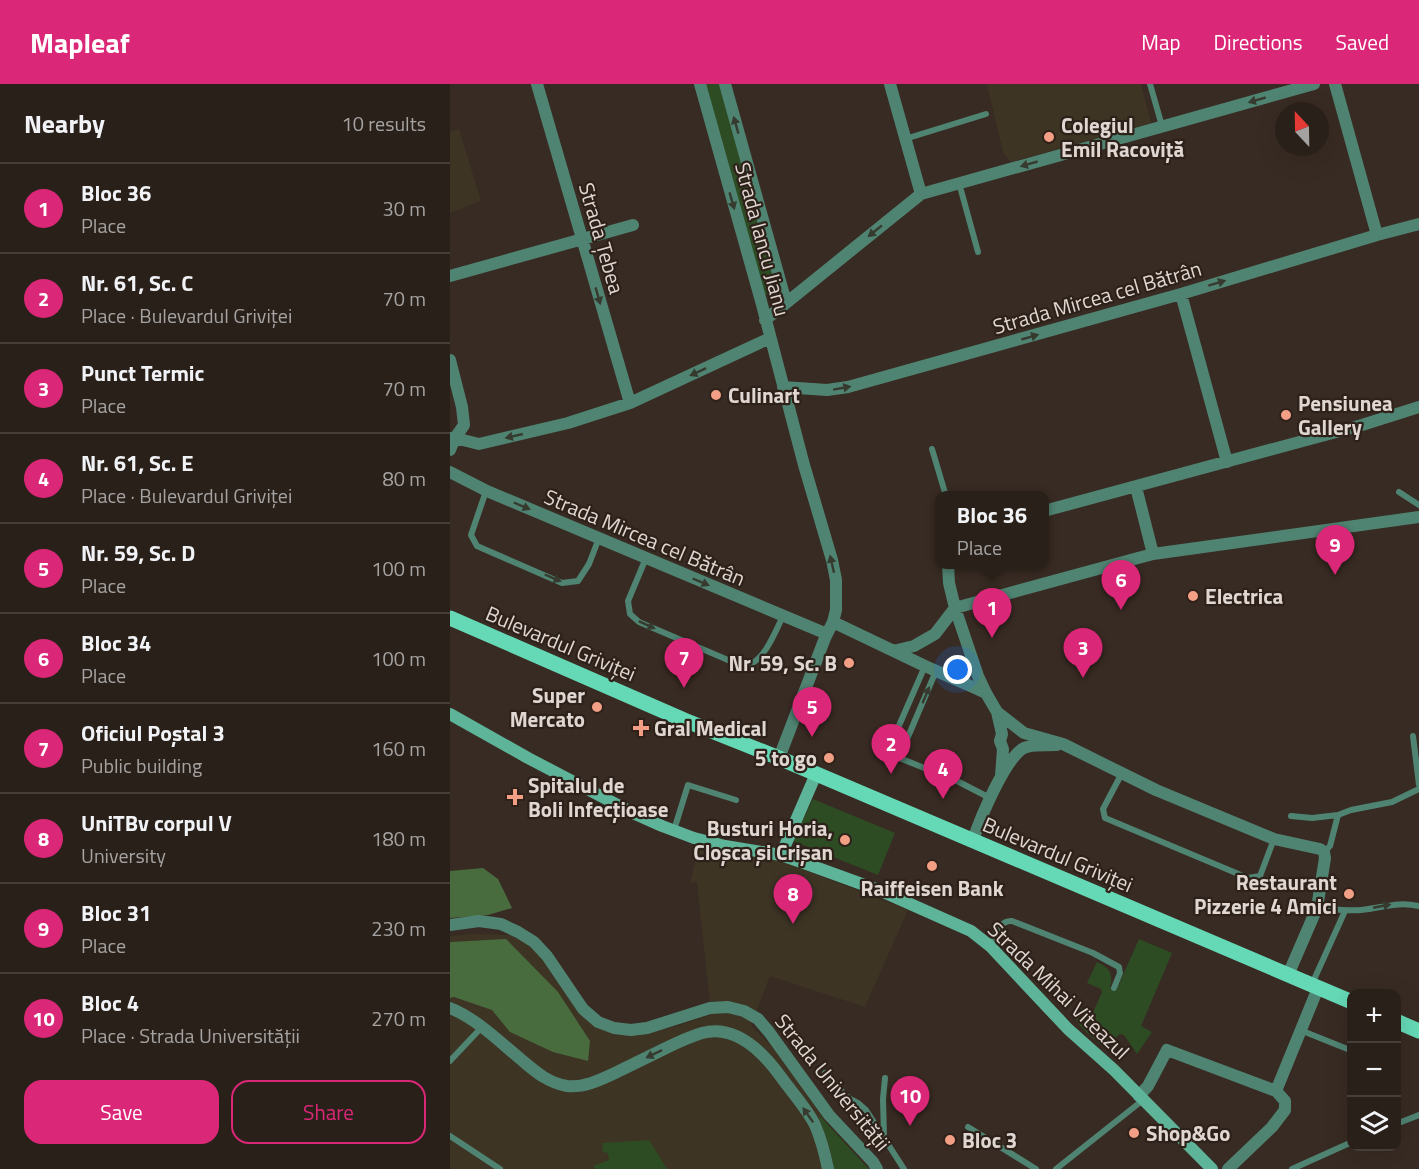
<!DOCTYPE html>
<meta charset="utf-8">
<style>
:root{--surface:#2a201a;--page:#362d27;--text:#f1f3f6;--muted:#a5a3a2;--line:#463e39;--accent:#db2777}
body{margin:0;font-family:"Titillium Web",sans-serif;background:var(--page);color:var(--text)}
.controls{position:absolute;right:18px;bottom:18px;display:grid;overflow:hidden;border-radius:12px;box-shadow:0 6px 24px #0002}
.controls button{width:54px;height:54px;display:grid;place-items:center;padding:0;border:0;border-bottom:2px solid var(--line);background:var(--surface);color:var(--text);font:30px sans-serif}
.compass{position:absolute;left:825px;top:18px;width:54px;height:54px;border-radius:50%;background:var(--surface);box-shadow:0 6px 24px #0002;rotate:338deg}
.you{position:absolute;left:508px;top:586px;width:21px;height:21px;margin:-15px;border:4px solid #fff;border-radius:50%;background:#1a73e8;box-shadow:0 0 0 9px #1a73e833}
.badge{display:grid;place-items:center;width:39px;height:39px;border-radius:50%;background:var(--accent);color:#fff;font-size:20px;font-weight:700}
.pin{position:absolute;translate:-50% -50px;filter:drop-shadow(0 2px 3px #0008)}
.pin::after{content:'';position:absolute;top:32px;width:21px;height:18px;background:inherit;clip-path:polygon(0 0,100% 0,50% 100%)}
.popup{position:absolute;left:485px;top:407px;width:114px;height:78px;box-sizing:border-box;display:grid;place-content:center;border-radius:12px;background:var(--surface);filter:drop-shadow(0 2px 4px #0005);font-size:20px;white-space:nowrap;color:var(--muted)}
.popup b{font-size:22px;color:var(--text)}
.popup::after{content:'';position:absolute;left:50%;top:100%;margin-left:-12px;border:12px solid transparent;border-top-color:var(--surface)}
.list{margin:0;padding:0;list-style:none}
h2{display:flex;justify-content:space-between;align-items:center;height:78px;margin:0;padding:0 24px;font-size:26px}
h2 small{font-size:20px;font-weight:400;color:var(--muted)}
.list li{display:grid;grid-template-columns:39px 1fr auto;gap:18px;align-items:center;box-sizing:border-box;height:90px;padding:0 24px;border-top:2px solid var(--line)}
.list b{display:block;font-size:22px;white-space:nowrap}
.list p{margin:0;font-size:20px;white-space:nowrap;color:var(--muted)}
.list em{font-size:20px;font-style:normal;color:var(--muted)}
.actions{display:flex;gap:12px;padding:18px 24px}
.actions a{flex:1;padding:14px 0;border:2px solid var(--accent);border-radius:18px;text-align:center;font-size:21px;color:var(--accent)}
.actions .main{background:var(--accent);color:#fff}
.icon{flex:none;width:33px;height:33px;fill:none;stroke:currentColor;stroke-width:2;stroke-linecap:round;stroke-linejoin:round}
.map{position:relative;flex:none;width:969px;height:1085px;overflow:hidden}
header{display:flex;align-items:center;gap:36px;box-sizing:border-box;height:84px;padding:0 30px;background:var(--accent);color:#fff}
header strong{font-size:28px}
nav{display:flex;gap:33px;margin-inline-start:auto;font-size:21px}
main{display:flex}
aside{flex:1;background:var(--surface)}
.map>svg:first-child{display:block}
.education{fill:#3d3424}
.green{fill:#2d4c23}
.forest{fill:#496c3f}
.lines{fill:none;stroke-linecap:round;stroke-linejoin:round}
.lane{stroke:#508472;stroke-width:6}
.street{stroke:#508472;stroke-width:12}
.secondary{stroke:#5db498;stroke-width:12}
.primary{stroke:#65d9b5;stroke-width:15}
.oneway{fill:#363a2f}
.poi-dot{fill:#f39f85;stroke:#2e2119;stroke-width:2}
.labels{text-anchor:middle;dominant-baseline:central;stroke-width:4.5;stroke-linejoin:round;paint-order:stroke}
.poi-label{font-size:21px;font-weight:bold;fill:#e0d7d2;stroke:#2e2119;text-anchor:start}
.street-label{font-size:21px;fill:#e0d7d2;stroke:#2e2119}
</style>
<header>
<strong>Mapleaf</strong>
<nav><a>Map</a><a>Directions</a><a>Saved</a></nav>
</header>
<main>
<aside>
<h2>Nearby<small>10 results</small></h2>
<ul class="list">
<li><span class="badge">1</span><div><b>Bloc 36</b><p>Place</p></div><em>30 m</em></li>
<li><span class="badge">2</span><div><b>Nr. 61, Sc. C</b><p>Place · Bulevardul Griviței</p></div><em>70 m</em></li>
<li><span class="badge">3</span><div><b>Punct Termic</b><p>Place</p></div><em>70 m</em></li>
<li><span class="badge">4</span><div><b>Nr. 61, Sc. E</b><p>Place · Bulevardul Griviței</p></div><em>80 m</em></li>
<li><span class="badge">5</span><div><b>Nr. 59, Sc. D</b><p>Place</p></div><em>100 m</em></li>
<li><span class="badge">6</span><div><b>Bloc 34</b><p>Place</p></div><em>100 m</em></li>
<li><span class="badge">7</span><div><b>Oficiul Poștal 3</b><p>Public building</p></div><em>160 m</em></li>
<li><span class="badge">8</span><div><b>UniTBv corpul V</b><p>University</p></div><em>180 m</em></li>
<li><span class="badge">9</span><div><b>Bloc 31</b><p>Place</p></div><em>230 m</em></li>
<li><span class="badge">10</span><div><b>Bloc 4</b><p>Place · Strada Universității</p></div><em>270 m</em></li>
</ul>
<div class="actions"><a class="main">Save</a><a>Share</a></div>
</aside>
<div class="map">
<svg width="969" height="1085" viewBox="0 0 969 1085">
<rect width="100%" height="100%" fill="#382b23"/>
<path class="education" d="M537 0H691L701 39 561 78 553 68Z
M9 45 31 117 0 129V48Z
M249 763 324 774 458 826 415 923 320 892 301 941 330 971 376 1037 385 1064 388 1085H0V852L21 850 60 851 83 864 101 888 118 913 145 942 174 950 223 943 261 931 247 798 240 799Z"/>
<path class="green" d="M253 0H272L327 205C323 211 319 212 313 209Z
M363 715 445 749 428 791 343 757Z
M689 855 722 869 691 942 702 948 687 970 674 951 670 950 654 963C647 957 625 941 625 932 625 931 627 924 628 922L643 929 652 908 651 905 637 899 647 878C659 883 664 890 660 903L666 907Z
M368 1030 419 1085H384L380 1065Z
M199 1056 217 1085H146L143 1082 159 1076 158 1069 153 1068 152 1059Z"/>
<path class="forest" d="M33 784 48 795 62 824 38 831 0 834V787Z
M56 855 108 908 140 957 138 977 103 968 60 948 42 926 4 913 0 914V858Z"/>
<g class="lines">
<path class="lane" d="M700 0 712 42
M455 55 536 30
M509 99 528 168
M482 365 496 412
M36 407 21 451 27 462 112 499 128 497 139 480 149 454
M949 408 969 421
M196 474 178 517 180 530 189 538 285 579C290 580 295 581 300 580 315 575 326 546 333 532
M475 582 437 669 509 698 540 714
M963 652 969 701
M449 674 486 587
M672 689 653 725 655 734 798 794 810 792 824 755
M841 732 862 734 888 731 901 726 942 718 969 705
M224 746 238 701 286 716
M874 768 880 762 888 731
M867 824C882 825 897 827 911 826 933 824 947 817 969 822
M540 862C546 851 549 836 562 837L643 869 669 883 670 889 664 904
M862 900 895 827
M850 946 900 966
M0 977 31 944
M375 989 398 1014 408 1019 416 1026 454 1085
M946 1040 969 1031
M518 1043 586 1085
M0 1052 50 1085
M434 1053 433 1015 435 994
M606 1085 693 1016
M842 1085 902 1058"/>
<path class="street" d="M87 0 180 319
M250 0 311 217 354 381 382 476 386 496V526L383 538 375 554 329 674
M275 0 336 218
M440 0 471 110
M885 0 927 151
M0 192 183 141
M731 210 777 378
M315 236 471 110 864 0
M0 276 12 323 14 341 5 354 0 366
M333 303 377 306 398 303 731 210 927 151 969 140
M0 354H5L29 360 118 339 180 319 320 254
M0 388 37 407 377 550
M686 403 703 470
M594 427 912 341 969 323
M498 480 499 499 505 524 528 592 536 609 547 628 552 650 550 657 553 665 551 692
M383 538 475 582 525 604 536 609
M443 567 464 562 485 550 505 524 688 474 703 470 969 433
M547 628 574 649 613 660 706 706 824 755 870 765 874 768 875 774 867 824 838 891
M523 756C530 735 555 674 574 664 579 661 600 661 607 661
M0 841 29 837 51 840 68 848 84 858 97 872 133 925 148 938 164 944 181 946 197 944 260 924 278 923 294 927 308 935 319 948 379 1031 423 1078 427 1085
M0 924C26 934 52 960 74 978 87 989 99 999 117 1002 134 1004 150 996 165 989 181 981 198 973 214 965 226 959 239 953 252 949 285 940 313 968 331 993 341 1007 358 1026 365 1041 371 1055 375 1070 378 1085
M826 1007 868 904
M689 1012 698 1002 717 966 826 1007 835 1017V1026L822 1043 778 1085"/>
<path class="secondary" d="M0 630 78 674 183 729 212 742 244 754 275 762 331 771 354 779 431 807 521 847 540 862 618 945 664 986 762 1085
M331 771 366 690"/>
<path class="primary" d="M0 534 234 636 329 674 902 918
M946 937 969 947"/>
</g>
<defs><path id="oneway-solid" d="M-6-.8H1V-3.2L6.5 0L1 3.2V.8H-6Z" transform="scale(1.5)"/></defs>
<g class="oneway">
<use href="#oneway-solid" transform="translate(807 16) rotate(164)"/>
<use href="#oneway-solid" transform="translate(286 41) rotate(-106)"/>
<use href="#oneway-solid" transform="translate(579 80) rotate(164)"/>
<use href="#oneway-solid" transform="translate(282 117) rotate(74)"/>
<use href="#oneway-solid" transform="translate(425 147) rotate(141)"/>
<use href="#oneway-solid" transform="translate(767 199) rotate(-17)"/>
<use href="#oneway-solid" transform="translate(148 212) rotate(74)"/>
<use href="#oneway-solid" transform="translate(580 253) rotate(-16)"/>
<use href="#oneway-solid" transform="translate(248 288) rotate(155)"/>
<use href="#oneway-solid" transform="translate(392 304) rotate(-10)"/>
<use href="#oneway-solid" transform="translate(64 352) rotate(167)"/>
<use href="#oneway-solid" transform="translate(72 422) rotate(23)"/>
<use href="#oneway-solid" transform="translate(382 480) rotate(-103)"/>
<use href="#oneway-solid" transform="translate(103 494) rotate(23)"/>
<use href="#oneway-solid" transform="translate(251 498) rotate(23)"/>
<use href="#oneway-solid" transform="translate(197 541) rotate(25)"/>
<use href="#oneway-solid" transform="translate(476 611) rotate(-67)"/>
<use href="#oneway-solid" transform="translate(932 822) rotate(-11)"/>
<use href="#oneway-solid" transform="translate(204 970) rotate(154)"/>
<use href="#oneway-solid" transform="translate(358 1031) rotate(-125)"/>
</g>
<g class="poi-dot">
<circle cx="599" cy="53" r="6"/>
<circle cx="266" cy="311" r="6"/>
<circle cx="836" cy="331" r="6"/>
<circle cx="743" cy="512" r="6"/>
<circle cx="399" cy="579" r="6"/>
<circle cx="147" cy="623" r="6"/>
<path d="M188 635h6v6h6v6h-6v6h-6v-6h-6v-6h6z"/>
<circle cx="379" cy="674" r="6"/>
<path d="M62 704h6v6h6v6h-6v6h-6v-6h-6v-6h6z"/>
<circle cx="395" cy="756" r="6"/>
<circle cx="482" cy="782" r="6"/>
<circle cx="899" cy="810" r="6"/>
<circle cx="684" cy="1049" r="6"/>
<circle cx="500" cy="1056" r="6"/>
</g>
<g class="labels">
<g class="poi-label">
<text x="611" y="41">Colegiul<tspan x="611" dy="24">Emil Racoviță</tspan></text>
<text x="278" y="311">Culinart</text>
<text x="848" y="319">Pensiunea<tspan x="848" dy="24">Gallery</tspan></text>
<text x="755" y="512">Electrica</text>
<text x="387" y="579" text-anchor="end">Nr. 59, Sc. B</text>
<text x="135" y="611" text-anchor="end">Super<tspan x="135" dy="24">Mercato</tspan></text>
<text x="204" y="644">Gral Medical</text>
<text x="367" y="674" text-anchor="end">5 to go</text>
<text x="78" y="701">Spitalul de<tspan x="78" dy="24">Boli Infecțioase</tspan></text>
<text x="383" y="744" text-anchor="end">Busturi Horia,<tspan x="383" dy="24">Cloșca și Crișan</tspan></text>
<text x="887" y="798" text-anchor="end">Restaurant<tspan x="887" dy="24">Pizzerie 4 Amici</tspan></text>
<text x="482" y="804" text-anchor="middle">Raiffeisen Bank</text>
<text x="696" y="1049">Shop&amp;Go</text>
<text x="512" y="1056">Bloc 3</text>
</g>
<g class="street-label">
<text transform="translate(152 154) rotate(74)">Strada Țebea</text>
<text transform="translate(313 155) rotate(75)">Strada Iancu Jianu</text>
<text transform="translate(647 213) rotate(-16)">Strada Mircea cel Bătrân</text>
<text transform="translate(195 453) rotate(23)">Strada Mircea cel Bătrân</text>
<text transform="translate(111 559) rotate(23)">Bulevardul Griviței</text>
<text transform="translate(608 770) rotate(23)">Bulevardul Griviței</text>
<text transform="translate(609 906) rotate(44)">Strada Mihai Viteazul</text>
<text transform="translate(383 998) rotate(51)">Strada Universității</text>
</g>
</g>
</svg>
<div class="controls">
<button>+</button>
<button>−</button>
<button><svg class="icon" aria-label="layers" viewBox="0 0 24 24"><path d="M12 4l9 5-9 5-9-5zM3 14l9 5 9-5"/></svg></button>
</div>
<svg class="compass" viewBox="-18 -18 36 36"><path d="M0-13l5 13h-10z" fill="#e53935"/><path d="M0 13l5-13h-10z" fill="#a5a3a2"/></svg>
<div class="you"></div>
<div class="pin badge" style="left:542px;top:554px">1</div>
<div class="popup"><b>Bloc 36</b>Place</div>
<div class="pin badge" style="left:441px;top:690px">2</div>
<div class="pin badge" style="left:633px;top:594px">3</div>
<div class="pin badge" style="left:493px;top:715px">4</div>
<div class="pin badge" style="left:362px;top:653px">5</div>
<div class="pin badge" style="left:671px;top:526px">6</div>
<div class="pin badge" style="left:234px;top:604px">7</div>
<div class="pin badge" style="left:343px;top:840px">8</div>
<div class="pin badge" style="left:885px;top:491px">9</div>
<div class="pin badge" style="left:460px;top:1042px">10</div>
</div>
</main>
